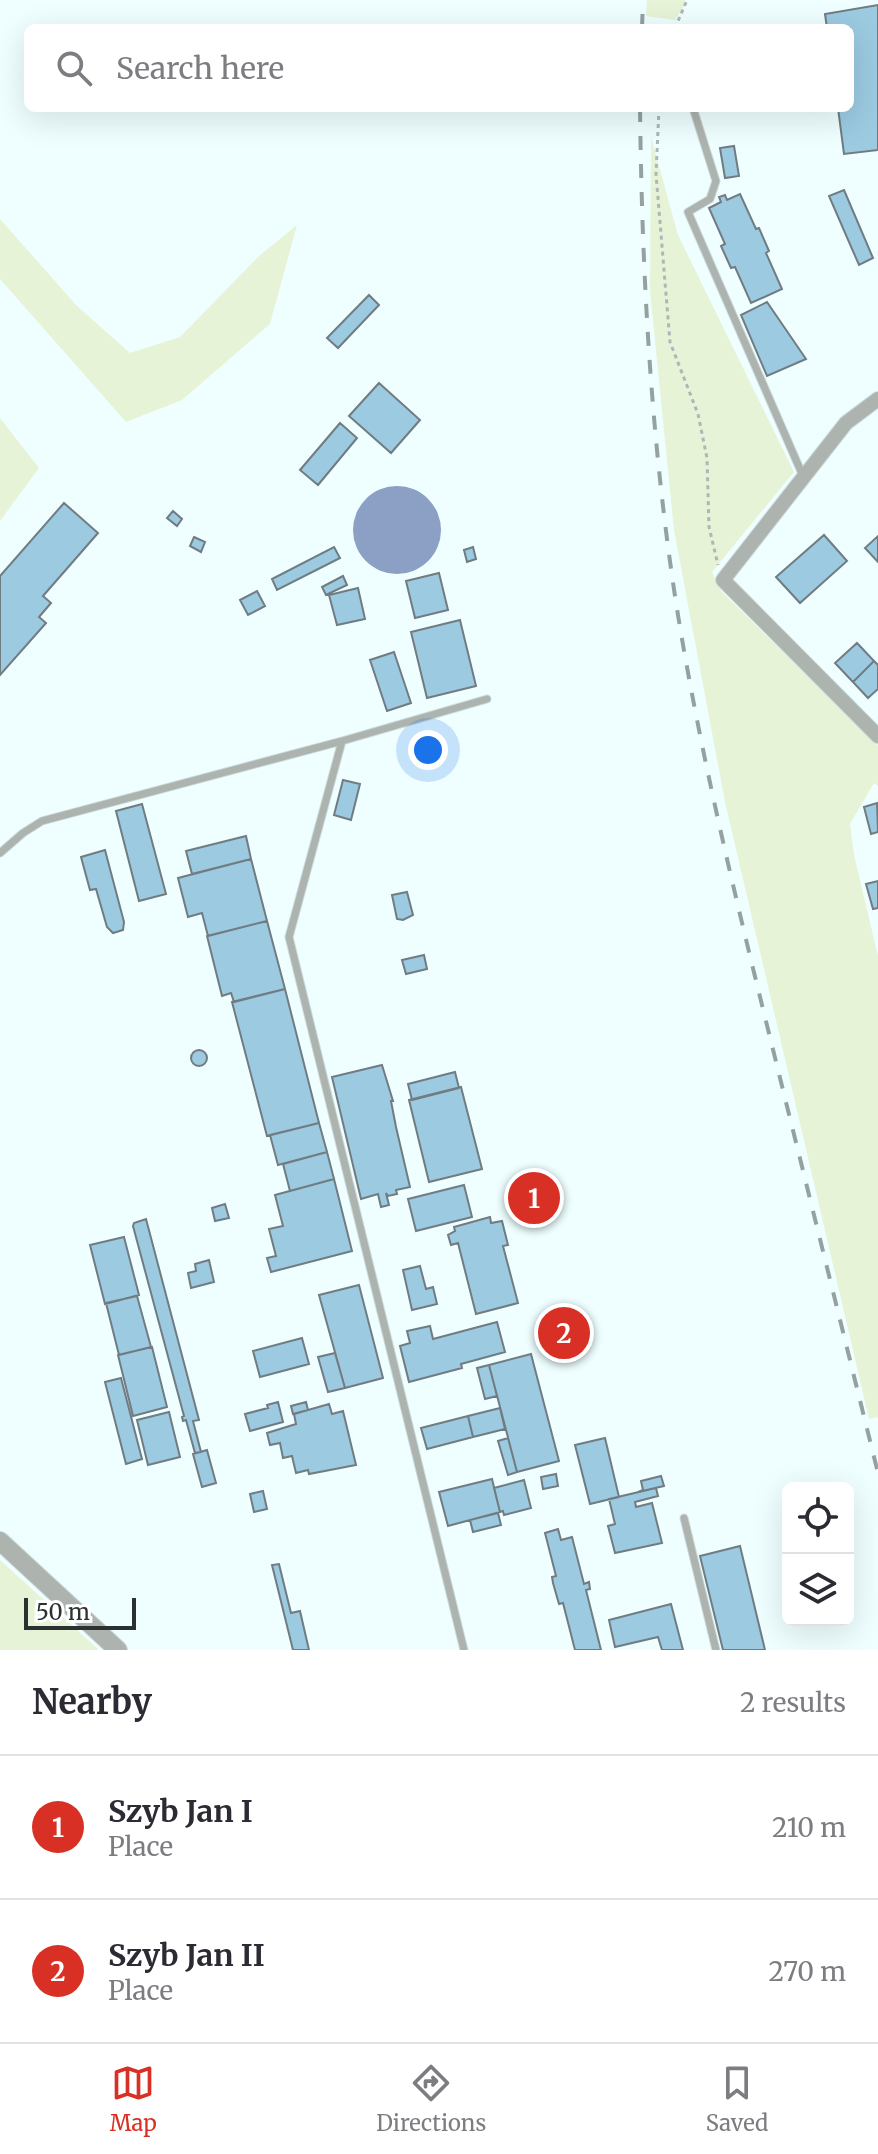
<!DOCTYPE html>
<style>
:root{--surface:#fff;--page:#f2f2f3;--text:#2b2b33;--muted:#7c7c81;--line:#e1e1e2;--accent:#d93025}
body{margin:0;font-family:Merriweather,serif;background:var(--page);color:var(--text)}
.controls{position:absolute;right:24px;bottom:24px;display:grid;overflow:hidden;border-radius:12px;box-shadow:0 8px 32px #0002}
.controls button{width:72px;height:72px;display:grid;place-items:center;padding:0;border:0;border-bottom:2px solid var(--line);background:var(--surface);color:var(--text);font:40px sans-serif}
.scale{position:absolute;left:24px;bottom:20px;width:112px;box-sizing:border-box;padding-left:8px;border:4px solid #2b3131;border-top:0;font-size:22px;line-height:28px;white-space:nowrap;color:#2b3131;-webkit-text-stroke:6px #fff;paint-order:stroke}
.you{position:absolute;left:428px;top:750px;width:28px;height:28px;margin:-20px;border:6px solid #fff;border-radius:50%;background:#1a73e8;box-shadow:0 0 0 12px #1a73e833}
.badge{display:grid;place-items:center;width:52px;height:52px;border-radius:50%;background:var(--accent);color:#fff;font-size:26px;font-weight:700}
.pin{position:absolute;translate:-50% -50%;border:4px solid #fff;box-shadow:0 2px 8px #0006}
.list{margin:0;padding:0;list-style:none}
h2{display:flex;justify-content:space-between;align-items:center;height:104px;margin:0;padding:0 32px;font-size:34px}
h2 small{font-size:26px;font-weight:400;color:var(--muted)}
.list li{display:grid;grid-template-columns:52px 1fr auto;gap:24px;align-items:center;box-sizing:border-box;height:144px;padding:0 32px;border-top:2px solid var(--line)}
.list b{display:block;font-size:30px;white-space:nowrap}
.list p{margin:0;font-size:26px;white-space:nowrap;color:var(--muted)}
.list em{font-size:26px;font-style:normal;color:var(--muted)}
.icon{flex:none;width:44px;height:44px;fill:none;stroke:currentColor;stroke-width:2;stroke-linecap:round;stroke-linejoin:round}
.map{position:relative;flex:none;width:878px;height:1650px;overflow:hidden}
.search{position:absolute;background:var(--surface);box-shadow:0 8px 32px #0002;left:24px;right:24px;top:24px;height:88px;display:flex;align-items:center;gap:20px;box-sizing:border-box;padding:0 28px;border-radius:12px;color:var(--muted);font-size:30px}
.sheet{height:392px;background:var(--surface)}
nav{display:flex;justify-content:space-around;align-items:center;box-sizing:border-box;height:112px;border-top:2px solid var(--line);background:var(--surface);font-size:22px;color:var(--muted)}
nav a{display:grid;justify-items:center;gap:4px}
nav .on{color:var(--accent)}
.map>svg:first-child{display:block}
.green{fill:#e7f3d6}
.water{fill:#8c9fc4}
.building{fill:#9bcae1;stroke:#707c82;stroke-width:2}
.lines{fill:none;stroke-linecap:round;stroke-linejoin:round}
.service-casing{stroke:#ccdada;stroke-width:9}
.minor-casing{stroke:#ccdada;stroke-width:16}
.tertiary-casing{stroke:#ccdada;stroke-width:20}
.path{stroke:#acb8b8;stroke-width:3;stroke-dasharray:4 4;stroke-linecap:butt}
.service{stroke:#adb3af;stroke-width:7}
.minor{stroke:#adb3af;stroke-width:14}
.tertiary{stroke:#adb3af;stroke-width:18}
.rail{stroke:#95a0a0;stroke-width:4;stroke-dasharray:14 14;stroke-linecap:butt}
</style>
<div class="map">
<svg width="878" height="1650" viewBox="0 0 878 1650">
<rect width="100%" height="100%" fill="#efffff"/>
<path class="green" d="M647 0H685L684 6 675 20 646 16Z
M651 137 678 235 794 472 712 572 721 591 878 745V786L874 783 850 824 854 855 878 956V1419L877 1417 869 1419 725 802 674 530 650 291Z
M0 219 77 306 130 353 180 337 259 256 297 225 270 324 182 400 126 422 0 279Z
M0 418 39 468 0 521Z
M0 1560 99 1650H0Z"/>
<path class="water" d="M353 530a44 44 0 1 1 88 0a44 44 0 1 1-88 0Z"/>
<path class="building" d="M878 5V150L844 154 838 108H850V28H827L825 14Z
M734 146 739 176 725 178 720 148Z
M844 190 873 258 859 265 829 196Z
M740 194 756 229 759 228 769 251 766 253 782 289 751 303 735 267 731 268 721 246 725 244 709 208 721 202 719 197 725 195 727 200Z
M369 295 379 305 338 348 327 338Z
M767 302 806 359 767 376 741 315Z
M379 383 420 420 391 453 349 416Z
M340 423 357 438 318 485 300 470Z
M64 503 98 533 43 596 51 603 39 617 46 623 0 675V576Z
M173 511 182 519 177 526 167 518Z
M824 535 847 561 800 603 776 577Z
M878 536V562L865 548Z
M194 537 205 542 201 552 190 546Z
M334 547 340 558 277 590 272 579Z
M473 547 476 559 467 562 464 550Z
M439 573 448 610 415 618 406 581Z
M343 576 347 585 326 595 322 587Z
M358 588 365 619 337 625 329 595Z
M257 591 265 606 248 615 240 600Z
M460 620 476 686 427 698 411 632Z
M857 643 874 661 853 682 835 663Z
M394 652 411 703 387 711 370 660Z
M874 661 878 665V689L868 698 853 682Z
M343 780 360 784 351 820 334 815Z
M877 803 878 832 871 834 864 807Z
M142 804 166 894 139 901 116 811Z
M246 836 251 859 192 874 186 851Z
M105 850 124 922 123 930 113 933 107 927 96 889 90 890 81 857Z
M251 859 267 921 208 936 202 913 188 917 178 878Z
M878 881V908L873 909 866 884Z
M407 892 413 915 403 920 397 919 392 895Z
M267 921 285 989 234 1002 231 993 222 996 207 936Z
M424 955 427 969 406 974 402 960Z
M285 989 319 1123 267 1136 232 1002Z
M191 1058a8 8 0 1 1 16 0a8 8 0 1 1-16 0Z
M382 1065 393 1101H391L396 1127 410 1187 396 1190 397 1194 388 1196 386 1193 389 1205 381 1207 378 1194 361 1199 332 1077Z
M455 1072 459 1088 412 1100 408 1084Z
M461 1087 482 1169 429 1182 409 1100Z
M319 1123 327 1152 278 1165 270 1135Z
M327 1152 334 1179 290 1191 283 1164Z
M334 1179 352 1251 271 1272 267 1258 276 1256 269 1229 283 1226 275 1195Z
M464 1185 472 1217 416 1231 408 1199Z
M225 1204 229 1218 215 1221 212 1208Z
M490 1217 491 1223 502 1221 508 1245 503 1246 518 1303 476 1314 458 1243 451 1245 448 1235 455 1231 454 1227Z
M146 1219 199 1420 193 1421 201 1452 195 1453 186 1420 183 1421 182 1417 184 1416 133 1226 134 1223Z
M124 1237 139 1295 105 1304 90 1245Z
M209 1260 214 1282 191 1288 188 1273 196 1271 195 1264Z
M420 1266 426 1289 433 1287 437 1304 412 1310 403 1270Z
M359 1285 383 1378 345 1388 319 1295Z
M137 1296 151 1347 119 1355 106 1303Z
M497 1322 505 1352 461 1364 462 1368 409 1382 400 1346 410 1343 407 1331 430 1326 433 1339Z
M302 1338 309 1364 260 1377 253 1351Z
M152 1347 167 1407 133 1416 118 1355Z
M335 1353 345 1388 328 1392 318 1357Z
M531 1354 559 1461 517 1472 489 1365Z
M489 1365 497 1396 485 1399 477 1368Z
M121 1378 142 1459 126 1464 105 1382Z
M278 1402 283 1422 250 1431 245 1414 268 1408 267 1405Z
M306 1402 308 1410 293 1414 291 1406Z
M329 1404 332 1414 343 1411 356 1465 309 1474 308 1470 296 1473 292 1456 283 1458 280 1443 270 1445 267 1433 296 1424 294 1414Z
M500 1408 505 1429 473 1437 468 1416Z
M169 1412 180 1457 148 1465 137 1420Z
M468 1416 473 1437 427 1449 421 1428Z
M508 1438 517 1472 508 1475 498 1441Z
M605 1438 619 1497 590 1504 575 1445Z
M207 1450 216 1483 202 1487 193 1454Z
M556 1474 558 1486 543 1489 541 1477Z
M661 1476 664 1486 638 1492 643 1490 641 1481Z
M492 1479 500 1512 448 1526 439 1492Z
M524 1480 531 1508 504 1515 503 1511 500 1512 494 1488Z
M656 1488 658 1496 635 1502 636 1507 652 1503 662 1543 615 1553 608 1526 615 1524 609 1499Z
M263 1491 267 1509 254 1512 250 1494Z
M498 1513 501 1525 473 1532 470 1520Z
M558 1529 561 1540 572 1537 584 1584 589 1582 590 1589 586 1590 601 1650H575L563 1603 559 1604 553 1583 552 1577 556 1576 545 1533Z
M740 1546 765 1650H723L700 1556Z
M279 1564 291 1613 300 1611 309 1650H293L272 1565Z
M671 1604 683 1650H662L658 1637 615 1647 609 1620Z"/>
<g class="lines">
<defs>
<path id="service" d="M693 108 716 181 710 199 688 212 803 476
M0 853 23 833 42 821 342 741
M684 1518 716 1650
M464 1650 289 937 342 741 487 699"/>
<path id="minor" d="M878 399 846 423 723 580 878 736"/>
<path id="tertiary" d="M0 1541 118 1650"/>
</defs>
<use href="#service" class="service-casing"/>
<use href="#minor" class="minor-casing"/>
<use href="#tertiary" class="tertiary-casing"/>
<path class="path" d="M675 28 687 0
M659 108 656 174 670 342 698 414 707 458 709 527 718 565"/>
<use href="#service" class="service"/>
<use href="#minor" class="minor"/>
<use href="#tertiary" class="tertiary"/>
<path class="rail" d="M642 28 643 0
M640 108C642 276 651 443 677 609 703 770 743 928 782 1086 814 1215 846 1344 878 1473"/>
</g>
</svg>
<div class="controls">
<button><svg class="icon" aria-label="locate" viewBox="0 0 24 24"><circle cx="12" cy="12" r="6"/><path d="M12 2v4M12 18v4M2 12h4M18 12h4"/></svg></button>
<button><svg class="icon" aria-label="layers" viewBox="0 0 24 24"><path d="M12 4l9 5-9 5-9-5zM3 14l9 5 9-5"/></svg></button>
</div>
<div class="scale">50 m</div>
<div class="you"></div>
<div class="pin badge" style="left:534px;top:1198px">1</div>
<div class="pin badge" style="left:564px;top:1333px">2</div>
<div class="search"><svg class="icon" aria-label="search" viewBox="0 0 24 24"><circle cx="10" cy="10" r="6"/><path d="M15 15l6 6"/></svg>Search here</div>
</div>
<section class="sheet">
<h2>Nearby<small>2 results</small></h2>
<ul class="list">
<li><span class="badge">1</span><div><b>Szyb Jan I</b><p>Place</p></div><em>210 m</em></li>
<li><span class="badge">2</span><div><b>Szyb Jan II</b><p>Place</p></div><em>270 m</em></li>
</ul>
</section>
<nav>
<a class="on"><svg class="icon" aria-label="map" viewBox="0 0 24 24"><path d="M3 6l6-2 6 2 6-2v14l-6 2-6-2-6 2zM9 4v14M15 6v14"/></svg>Map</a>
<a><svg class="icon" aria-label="directions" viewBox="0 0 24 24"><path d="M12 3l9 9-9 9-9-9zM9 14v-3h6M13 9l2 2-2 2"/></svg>Directions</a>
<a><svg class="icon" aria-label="saved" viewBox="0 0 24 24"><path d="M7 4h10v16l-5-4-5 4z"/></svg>Saved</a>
</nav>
